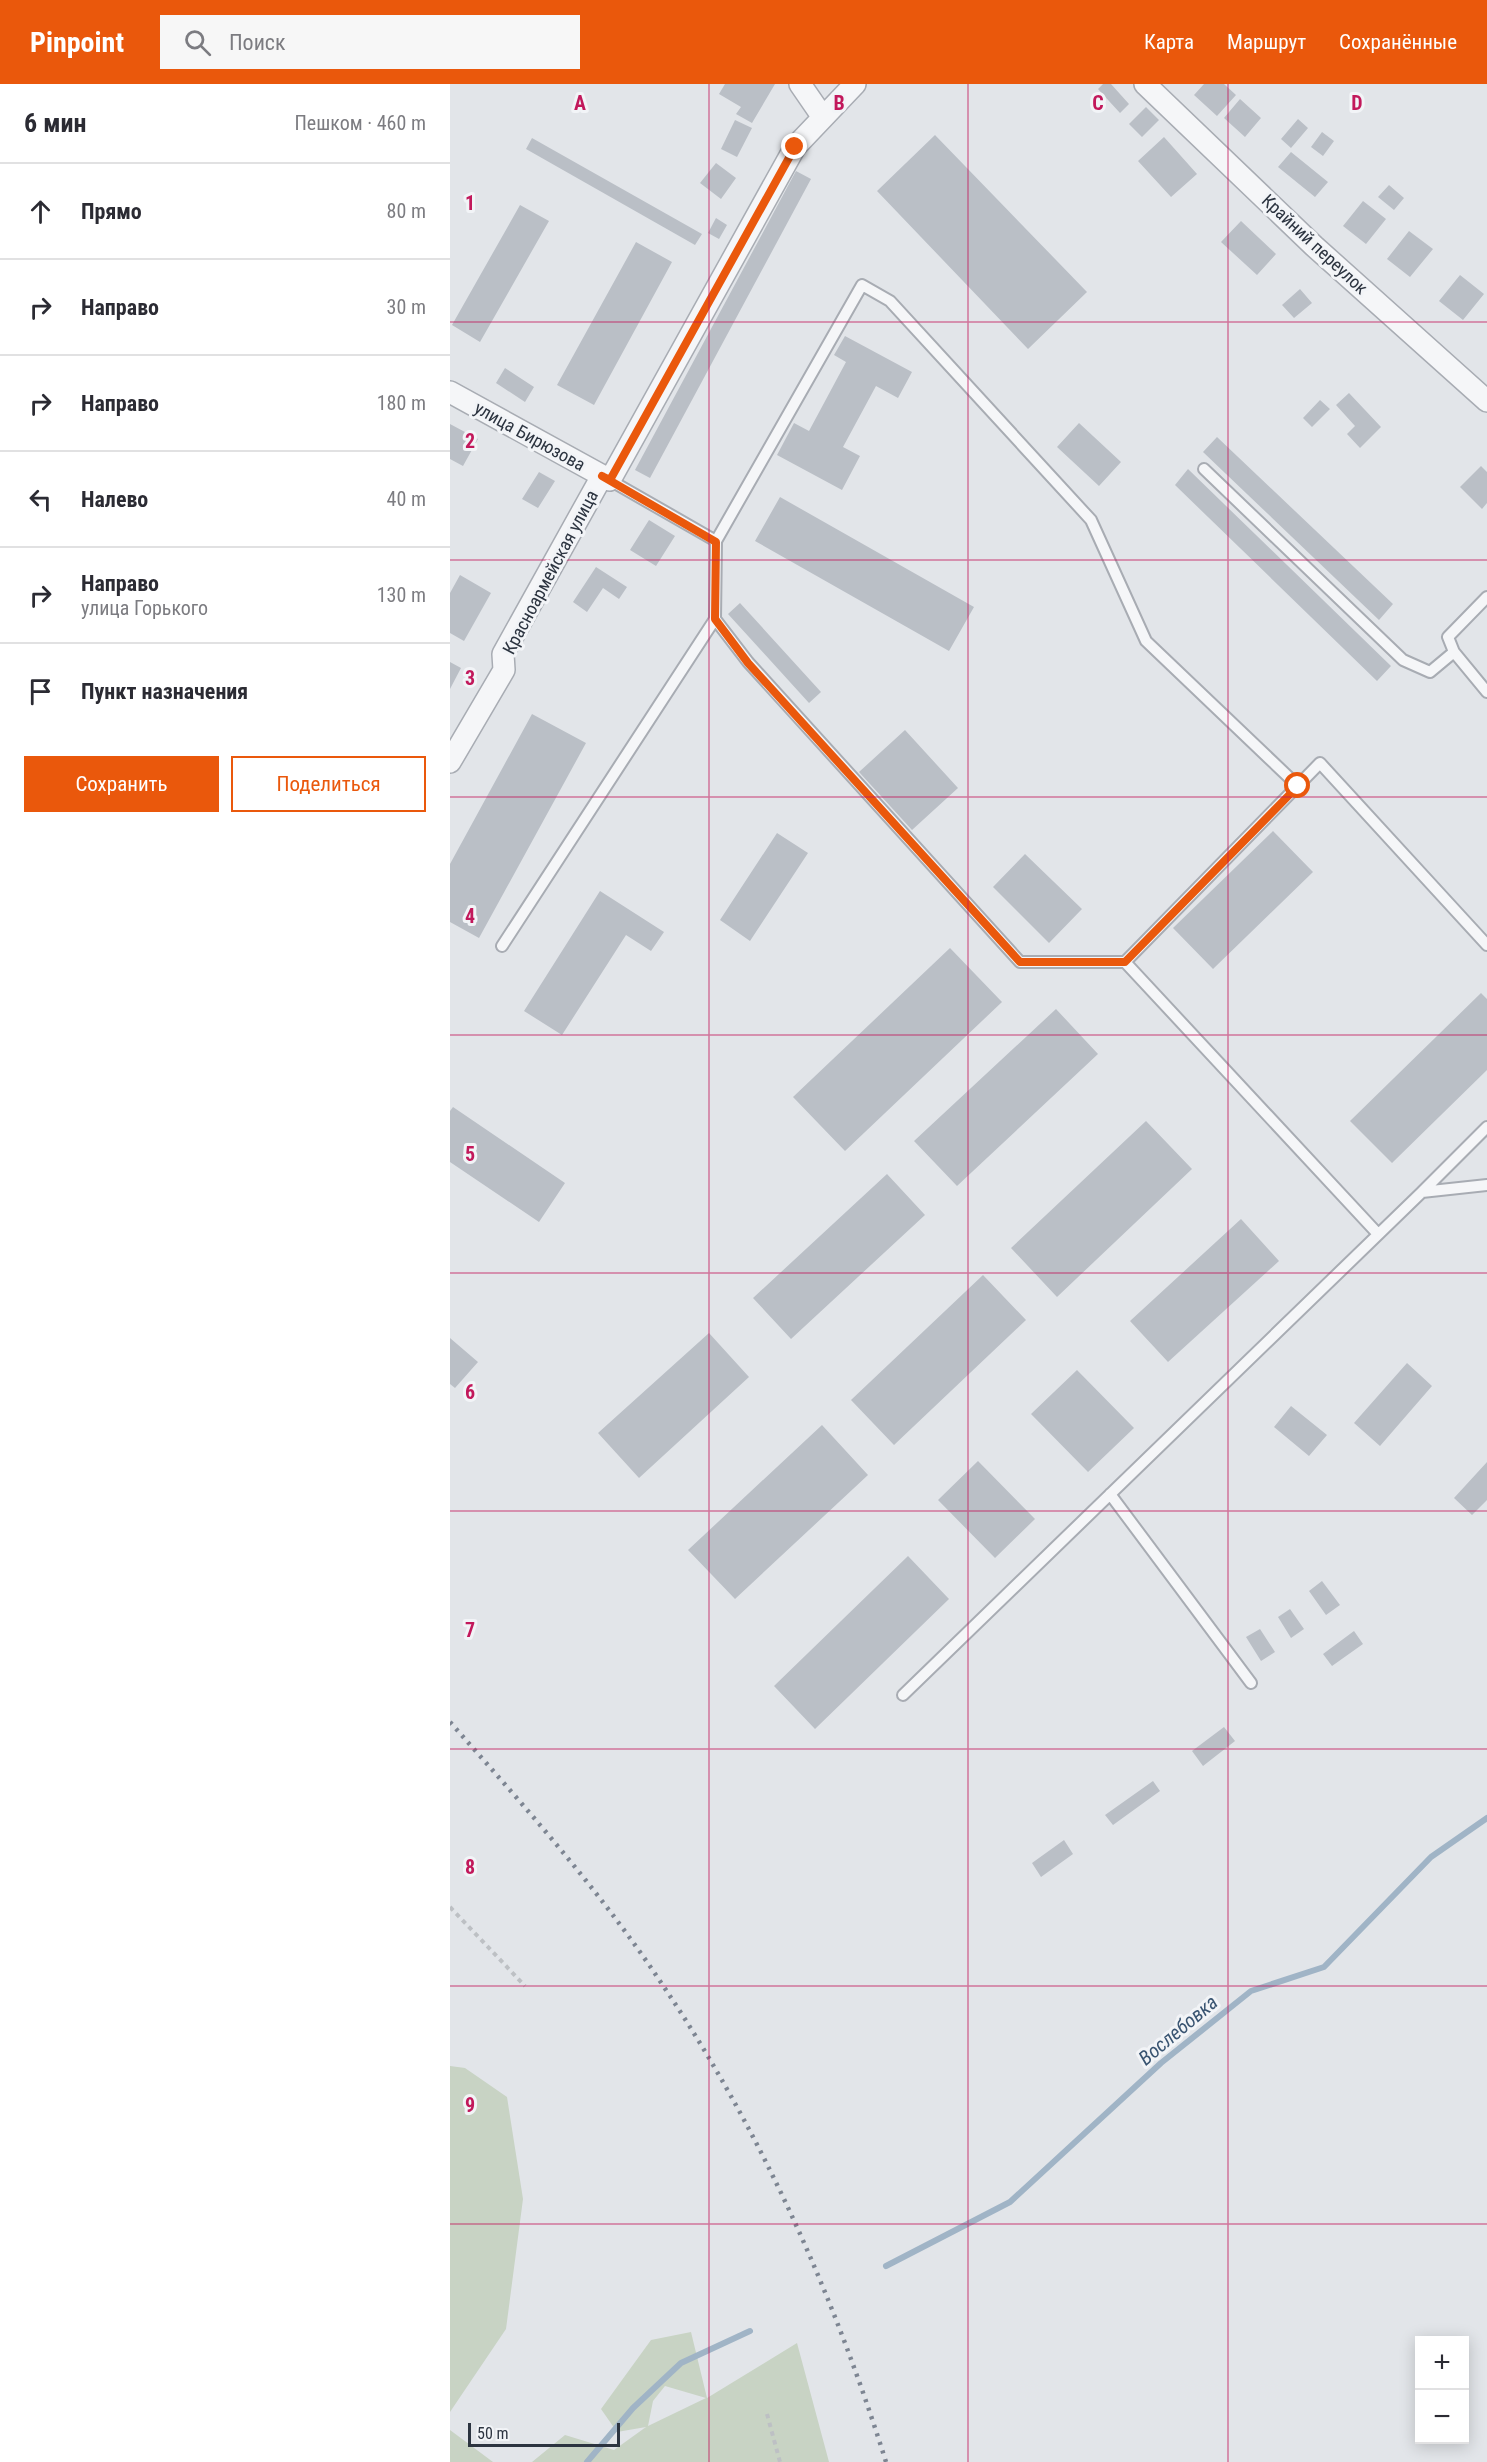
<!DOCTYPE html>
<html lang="ru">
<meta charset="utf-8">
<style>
:root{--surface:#fff;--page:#f7f7f7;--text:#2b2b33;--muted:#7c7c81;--line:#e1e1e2;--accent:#ea580c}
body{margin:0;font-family:"Roboto Condensed",sans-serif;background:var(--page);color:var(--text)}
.controls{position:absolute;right:18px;bottom:18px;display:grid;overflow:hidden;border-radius:0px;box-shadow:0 3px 15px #0003}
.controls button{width:54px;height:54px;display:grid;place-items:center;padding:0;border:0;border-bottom:2px solid var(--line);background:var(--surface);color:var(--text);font:30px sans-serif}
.scale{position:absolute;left:18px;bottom:15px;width:152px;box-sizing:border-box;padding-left:6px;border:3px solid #2c3440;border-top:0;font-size:16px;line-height:21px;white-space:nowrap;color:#2c3440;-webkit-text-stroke:4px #f2f4f7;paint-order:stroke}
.stop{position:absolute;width:18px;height:18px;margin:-14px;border:4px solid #ea580c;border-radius:50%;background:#fff}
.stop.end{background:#ea580c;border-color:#fff;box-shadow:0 2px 6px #0008}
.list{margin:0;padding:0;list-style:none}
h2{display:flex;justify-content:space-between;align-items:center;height:78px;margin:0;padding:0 24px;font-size:26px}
h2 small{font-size:20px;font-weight:400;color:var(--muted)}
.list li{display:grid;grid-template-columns:39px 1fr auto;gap:18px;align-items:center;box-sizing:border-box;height:96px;padding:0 24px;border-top:2px solid var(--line)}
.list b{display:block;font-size:22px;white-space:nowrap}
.list p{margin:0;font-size:20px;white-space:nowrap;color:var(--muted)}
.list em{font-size:20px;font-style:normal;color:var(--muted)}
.actions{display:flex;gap:12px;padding:18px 24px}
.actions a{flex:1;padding:14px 0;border:2px solid var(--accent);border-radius:0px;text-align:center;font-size:21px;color:var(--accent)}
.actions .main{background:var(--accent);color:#fff}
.icon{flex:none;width:33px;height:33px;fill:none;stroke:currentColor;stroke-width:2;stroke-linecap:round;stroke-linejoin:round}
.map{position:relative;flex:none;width:1037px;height:2378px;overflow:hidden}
header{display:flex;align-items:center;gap:36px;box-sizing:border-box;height:84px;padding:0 30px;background:var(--accent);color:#fff}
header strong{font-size:28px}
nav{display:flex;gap:33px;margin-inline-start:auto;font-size:21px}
.search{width:420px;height:54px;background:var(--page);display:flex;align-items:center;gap:15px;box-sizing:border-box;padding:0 21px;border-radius:0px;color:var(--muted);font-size:22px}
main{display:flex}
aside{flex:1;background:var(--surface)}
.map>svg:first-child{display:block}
.green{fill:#c8d3c4;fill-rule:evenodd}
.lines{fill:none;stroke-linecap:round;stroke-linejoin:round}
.stream{stroke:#a0b4c6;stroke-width:6}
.building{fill:#babfc6}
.lane-casing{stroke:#a8acb3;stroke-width:14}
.street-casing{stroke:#a8acb3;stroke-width:24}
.path{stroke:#bdc0c4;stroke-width:4;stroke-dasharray:4.5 4.5;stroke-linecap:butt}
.lane{stroke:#f5f6f8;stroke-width:10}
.street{stroke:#f5f6f8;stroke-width:21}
.rail{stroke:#7d8592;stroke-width:4.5;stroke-dasharray:3 6;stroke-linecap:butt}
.route{stroke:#ea580c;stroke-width:8}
.grid{fill:none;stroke:#c2185b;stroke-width:1.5;stroke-opacity:0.55}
.labels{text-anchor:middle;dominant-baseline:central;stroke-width:6;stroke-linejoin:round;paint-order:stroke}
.street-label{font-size:18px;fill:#2c3440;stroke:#f2f4f7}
.water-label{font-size:20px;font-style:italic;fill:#395471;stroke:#f2f4f7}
.grid-label{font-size:20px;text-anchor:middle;font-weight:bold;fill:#c2185b;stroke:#f2f4f7;stroke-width:6;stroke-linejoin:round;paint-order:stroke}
</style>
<header>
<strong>Pinpoint</strong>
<div class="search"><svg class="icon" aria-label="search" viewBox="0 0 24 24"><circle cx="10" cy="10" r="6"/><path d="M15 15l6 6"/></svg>Поиск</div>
<nav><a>Карта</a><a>Маршрут</a><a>Сохранённые</a></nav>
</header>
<main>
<aside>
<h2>6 мин<small>Пешком · 460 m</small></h2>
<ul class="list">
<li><svg class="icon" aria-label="ahead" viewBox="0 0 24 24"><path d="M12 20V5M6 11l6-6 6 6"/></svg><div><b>Прямо</b></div><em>80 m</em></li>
<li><svg class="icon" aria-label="right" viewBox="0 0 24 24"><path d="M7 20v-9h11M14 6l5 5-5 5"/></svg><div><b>Направо</b></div><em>30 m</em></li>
<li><svg class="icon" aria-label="right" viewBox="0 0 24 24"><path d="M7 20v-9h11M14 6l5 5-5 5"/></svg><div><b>Направо</b></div><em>180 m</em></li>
<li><svg class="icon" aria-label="left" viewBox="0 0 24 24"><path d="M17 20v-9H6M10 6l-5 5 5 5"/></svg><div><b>Налево</b></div><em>40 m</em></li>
<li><svg class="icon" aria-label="right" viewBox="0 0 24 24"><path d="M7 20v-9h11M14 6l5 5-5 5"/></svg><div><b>Направо</b><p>улица Горького</p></div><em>130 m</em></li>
<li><svg class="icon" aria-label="arrive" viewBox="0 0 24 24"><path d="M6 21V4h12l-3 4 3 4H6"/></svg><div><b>Пункт назначения</b></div></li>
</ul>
<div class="actions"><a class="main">Сохранить</a><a>Поделиться</a></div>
</aside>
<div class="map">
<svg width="1037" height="2378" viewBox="0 0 1037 2378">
<rect width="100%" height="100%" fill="#e2e5e9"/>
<path class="green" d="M0 1982 15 1984 57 2013 73 2115 56 2245 0 2328Z
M241 2248 257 2314 347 2259 379 2378H82L115 2351 164 2366 196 2343 167 2348 151 2325 201 2256ZM215 2302 256 2314 198 2342 203 2317Z
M0 2346 43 2378H0Z"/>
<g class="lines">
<path class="stream" d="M436 2182 560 2118 711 1979 801 1907 874 1883 981 1773 1037 1734
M137 2378 183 2324 231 2279 300 2247"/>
</g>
<path class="building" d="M275 0H325L302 39 286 30 291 23 269 10Z
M653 0H661L679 20 670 29 648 5Z
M754 0H774L786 11 767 32 744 11Z
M790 15 811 34 795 53 774 34Z
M696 23 709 36 692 53 679 40Z
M848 35 858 44 841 64 831 55Z
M285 36 302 44 287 73 271 65Z
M872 48 884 57 873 72 861 63Z
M485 51 637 208 578 265 427 107Z
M714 53 747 90 721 113 688 77Z
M82 54 252 150 245 161 76 65Z
M841 68 878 98 865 113 828 83Z
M266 79 286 94 271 115 250 99Z
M346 87 361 95 200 394 185 386Z
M939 101 954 114 944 126 928 113Z
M913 117 936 135 916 160 893 142Z
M70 121 99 137 30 258 2 241Z
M266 134 277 141 269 155 258 149Z
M791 137 826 170 807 191 771 158Z
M959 147 983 165 960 193 937 175Z
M186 158 222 178 144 321 107 301Z
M1010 191 1034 210 1013 236 989 217Z
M850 205 862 219 844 234 832 221Z
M395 252 462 288 448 314 426 302 393 363 410 372 392 406 327 371 344 339 359 347 396 278 384 271Z
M55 284 84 303 75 318 46 299Z
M899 309 931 343 910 364 897 350 905 342 886 321Z
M870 316 880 325 862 343 853 334Z
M629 339 671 378 649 402 607 363Z
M0 340 28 355 13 382 0 375Z
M767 353 943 520 929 536 753 368Z
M1031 382 1037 388V419L1032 425 1010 403Z
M738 385 941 582 927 597 725 401Z
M89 388 105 397 88 424 72 415Z
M330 413 524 523 499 567 305 457Z
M199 436 225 452 206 482 180 466Z
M146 483 177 503 169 515 153 504 137 528 123 518Z
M10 491 41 509 14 557 0 549V509Z
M290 519 371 608 359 619 278 530Z
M0 578 11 584 0 605Z
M82 630 136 659 29 854 0 838V780Z
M455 646 508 704 462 746 409 688Z
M823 747 863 788 763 885 723 844Z
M327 749 358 769 300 857 270 836Z
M575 770 632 825 599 859 543 803Z
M150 807 214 848 201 867 176 851 112 951 74 927Z
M500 864 552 918 395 1067 343 1013Z
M1031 909 1037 915V986L942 1079 900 1037Z
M606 925 648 970 507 1102 464 1057Z
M3 1023 115 1099 89 1138 0 1078V1027Z
M696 1037 742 1085 607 1213 561 1164Z
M437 1090 475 1131 341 1255 303 1214Z
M791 1135 829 1177 718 1278 680 1237Z
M533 1191 576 1236 444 1361 401 1316Z
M259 1249 299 1293 189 1394 148 1349Z
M0 1254 28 1278 5 1304 0 1300Z
M957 1279 982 1302 930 1362 904 1339Z
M627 1286 684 1344 638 1388 581 1330Z
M841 1322 877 1351 859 1372 824 1343Z
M372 1341 418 1391 285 1515 238 1466Z
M528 1377 585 1435 545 1474 488 1416Z
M1037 1378V1416L1022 1431 1004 1414Z
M458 1472 499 1515 365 1645 324 1602Z
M872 1497 890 1521 876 1531 859 1507Z
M840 1525 854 1545 841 1554 828 1533Z
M810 1545 825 1568 811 1577 796 1553Z
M904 1547 913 1560 882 1582 873 1570Z
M774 1643 785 1657 753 1682 742 1667Z
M703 1697 710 1707 663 1741 655 1731Z
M614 1756 623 1770 591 1793 582 1779Z"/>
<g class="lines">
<defs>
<path id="lane" d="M754 385 953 576 980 588 1004 568
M156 394 266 457 412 201 440 217 641 436 696 557 848 702
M1037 513 998 553 1004 568 1037 608
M265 535 298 578 570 878H675L928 1150
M52 862 265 535 266 457
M675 878 870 679 1037 861
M972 1108 1037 1043
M660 1410 801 1599
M453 1611 972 1108 1037 1101"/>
<path id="street" d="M350 0 372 32
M695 0 864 162 1037 317
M0 308 160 396 345 63 405 0
M0 678 54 586 53 570 152 392"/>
</defs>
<use href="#lane" class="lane-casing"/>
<use href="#street" class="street-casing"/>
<path class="path" d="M0 1823 75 1902
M317 2330 330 2378"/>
<use href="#lane" class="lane"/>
<use href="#street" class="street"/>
<path class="rail" d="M0 1638C76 1724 153 1810 216 1906 313 2051 384 2212 436 2378"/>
</g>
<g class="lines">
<path class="route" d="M345 63 160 396 152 392 266 458 265 535 298 579 570 878H675L848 702"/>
</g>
<path class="grid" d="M259 0V2378M518 0V2378M778 0V2378M0 238H1037M0 476H1037M0 713H1037M0 951H1037M0 1189H1037M0 1427H1037M0 1665H1037M0 1902H1037M0 2140H1037"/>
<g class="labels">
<g class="street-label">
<text transform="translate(865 160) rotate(43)">Крайний переулок</text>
<text transform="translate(80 352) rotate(29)">улица Бирюзова</text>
<text transform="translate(100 488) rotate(-62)">Красноармейская улица</text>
</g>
<g class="water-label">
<text transform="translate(728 1946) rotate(-40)">Вослебовка</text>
</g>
</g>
<g class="grid-label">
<text x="130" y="26">A</text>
<text x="389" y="26">B</text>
<text x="648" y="26">C</text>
<text x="907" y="26">D</text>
<text x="20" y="126">1</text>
<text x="20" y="364">2</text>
<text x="20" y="601">3</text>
<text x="20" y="839">4</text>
<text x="20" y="1077">5</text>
<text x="20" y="1315">6</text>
<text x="20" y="1553">7</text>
<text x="20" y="1790">8</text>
<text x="20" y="2028">9</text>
</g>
</svg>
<div class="controls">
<button>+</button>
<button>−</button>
</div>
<div class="scale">50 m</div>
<div class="stop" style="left:848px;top:702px"></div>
<div class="stop end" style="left:345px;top:63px"></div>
</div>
</main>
